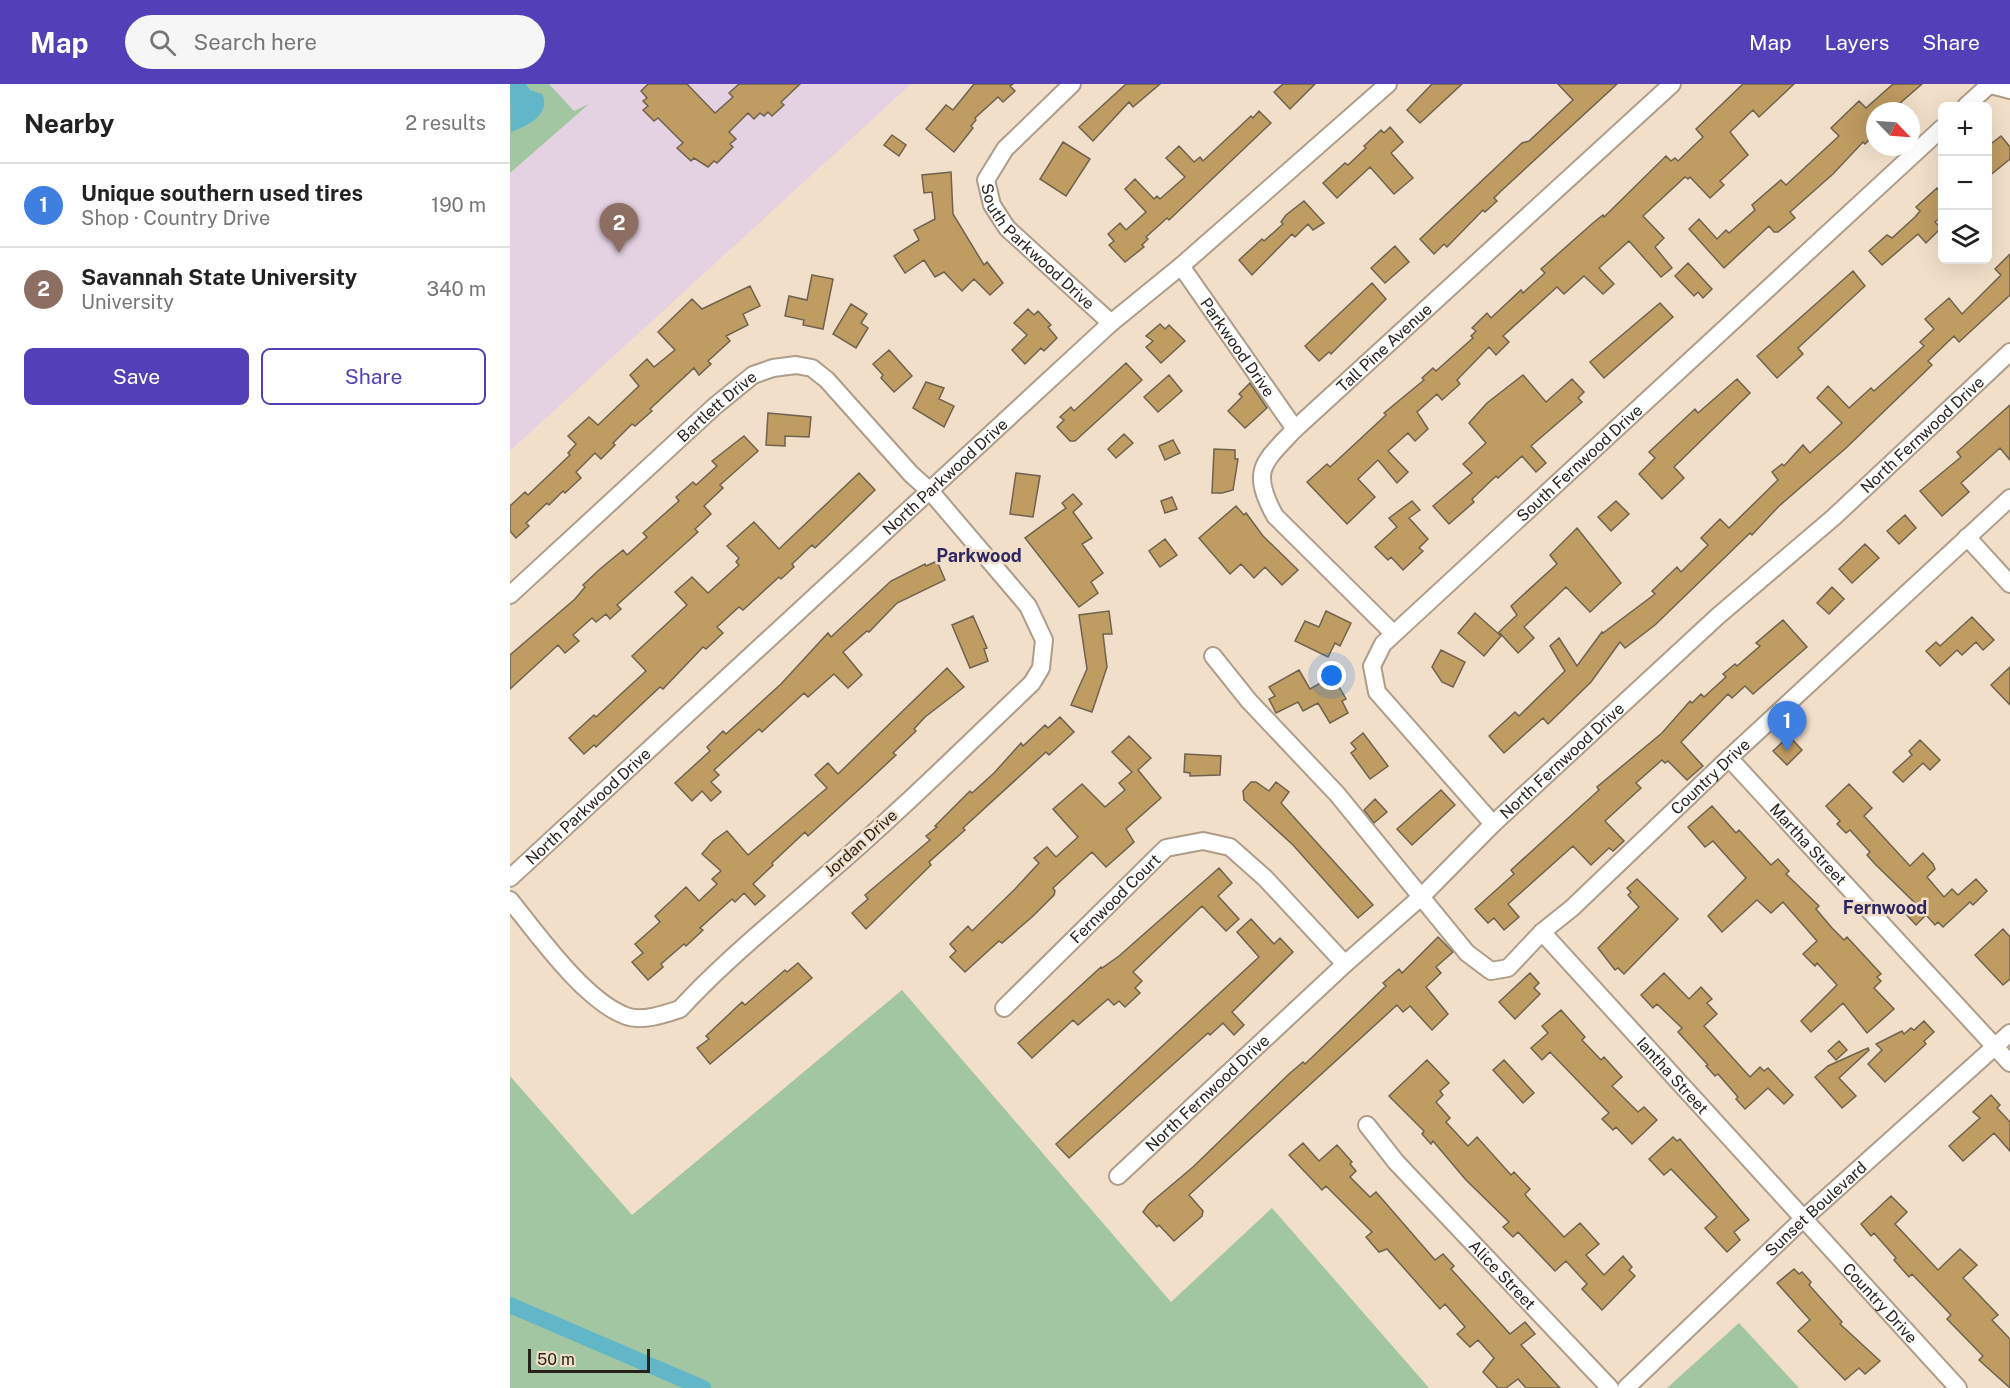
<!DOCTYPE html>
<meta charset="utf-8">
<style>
:root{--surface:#fff;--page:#f6f6f6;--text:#222;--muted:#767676;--line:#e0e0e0;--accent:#533fb7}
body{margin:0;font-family:"Public Sans",sans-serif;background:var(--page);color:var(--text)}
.controls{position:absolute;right:18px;top:18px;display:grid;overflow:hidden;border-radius:9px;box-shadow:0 6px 24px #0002}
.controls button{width:54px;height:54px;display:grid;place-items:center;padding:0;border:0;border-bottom:2px solid var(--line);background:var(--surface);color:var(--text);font:30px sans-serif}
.compass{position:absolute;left:1356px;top:18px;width:54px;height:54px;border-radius:50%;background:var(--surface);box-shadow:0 6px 24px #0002;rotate:115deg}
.scale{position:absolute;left:18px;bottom:15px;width:122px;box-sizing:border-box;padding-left:6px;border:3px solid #28221a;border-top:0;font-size:16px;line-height:21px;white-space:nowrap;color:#28221a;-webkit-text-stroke:4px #f1dfc9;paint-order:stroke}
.you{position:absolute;left:822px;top:592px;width:21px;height:21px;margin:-15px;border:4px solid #fff;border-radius:50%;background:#1a73e8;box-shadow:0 0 0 9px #1a73e833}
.badge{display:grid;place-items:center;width:39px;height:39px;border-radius:50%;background:var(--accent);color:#fff;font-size:20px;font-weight:700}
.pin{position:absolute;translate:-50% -50px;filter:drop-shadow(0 2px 3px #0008)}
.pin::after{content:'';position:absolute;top:32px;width:21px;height:18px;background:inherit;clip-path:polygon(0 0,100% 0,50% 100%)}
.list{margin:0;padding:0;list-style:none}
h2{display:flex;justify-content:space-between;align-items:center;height:78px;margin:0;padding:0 24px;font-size:26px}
h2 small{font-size:20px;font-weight:400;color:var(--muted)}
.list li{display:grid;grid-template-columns:39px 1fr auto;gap:18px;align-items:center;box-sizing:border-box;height:84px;padding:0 24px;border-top:2px solid var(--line)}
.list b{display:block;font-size:22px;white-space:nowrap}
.list p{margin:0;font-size:20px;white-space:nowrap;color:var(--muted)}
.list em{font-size:20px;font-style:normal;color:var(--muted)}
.actions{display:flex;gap:12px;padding:18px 24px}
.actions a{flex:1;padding:14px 0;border:2px solid var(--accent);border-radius:9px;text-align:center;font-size:21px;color:var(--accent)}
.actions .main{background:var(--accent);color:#fff}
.icon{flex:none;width:33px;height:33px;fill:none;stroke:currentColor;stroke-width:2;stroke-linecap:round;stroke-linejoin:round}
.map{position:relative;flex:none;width:1500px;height:1304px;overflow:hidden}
header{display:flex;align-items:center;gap:36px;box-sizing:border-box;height:84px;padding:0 30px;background:var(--accent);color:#fff}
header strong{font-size:28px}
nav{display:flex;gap:33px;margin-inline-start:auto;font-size:21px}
.search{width:420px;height:54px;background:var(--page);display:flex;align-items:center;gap:15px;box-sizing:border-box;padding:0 21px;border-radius:33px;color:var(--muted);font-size:22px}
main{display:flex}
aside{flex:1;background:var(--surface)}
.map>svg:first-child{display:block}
.education{fill:#e4d2e2}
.green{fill:#a2c5a2}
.water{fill:#61b7c8}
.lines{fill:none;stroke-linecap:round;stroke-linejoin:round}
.canal{stroke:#61b7c8;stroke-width:16}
.building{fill:#bf9c62;stroke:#6f624e;stroke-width:1.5}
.street-casing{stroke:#ae9d88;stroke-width:20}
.street{stroke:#fff;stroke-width:16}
.labels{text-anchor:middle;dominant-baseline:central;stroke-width:5;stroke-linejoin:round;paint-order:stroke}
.street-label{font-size:16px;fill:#28221a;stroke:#f1dfc9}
.neighbourhood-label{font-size:18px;font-weight:bold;fill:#2d2660;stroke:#f1dfc9}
</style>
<header>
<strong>Map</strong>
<div class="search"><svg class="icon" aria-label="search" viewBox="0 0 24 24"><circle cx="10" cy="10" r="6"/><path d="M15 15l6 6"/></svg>Search here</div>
<nav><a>Map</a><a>Layers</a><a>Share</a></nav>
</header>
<main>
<aside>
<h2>Nearby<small>2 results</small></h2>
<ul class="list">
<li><span class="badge" style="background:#3f7fe0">1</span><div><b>Unique southern used tires</b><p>Shop · Country Drive</p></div><em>190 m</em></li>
<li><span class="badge" style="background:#8d6e63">2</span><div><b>Savannah State University</b><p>University</p></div><em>340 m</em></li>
</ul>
<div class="actions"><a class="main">Save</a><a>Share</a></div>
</aside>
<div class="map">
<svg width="1500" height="1304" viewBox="0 0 1500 1304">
<rect width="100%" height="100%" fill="#f1dfc9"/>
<path class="education" d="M0 0H401L0 367Z"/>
<path class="green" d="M0 0H39L64 27 79 20 0 89Z
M392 906 661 1218 762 1124 919 1304H0V992L122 1131Z
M1229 1239 1289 1304H1157Z"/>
<path class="water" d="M0 0H16L20 6 32 10C42 30 16 43 1 48Z"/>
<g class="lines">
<path class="canal" d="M0 1221 193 1304"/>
</g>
<path class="building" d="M138 0H177L205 29 223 13 219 9 229 0H290L271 18 274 21 262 32 258 28 254 32 250 29 244 35 238 29 219 48 226 55 220 60 223 63 207 79 204 77 198 83 184 74 181 77 167 64 173 59 148 34 144 37 133 26 138 22 133 17 137 14 131 7Z
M464 0H503L500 2 505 7 493 18 488 13 465 34 466 36 461 42 463 44 444 68 416 45 436 21 443 26Z
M616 0H650L623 23 619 18 583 57 569 43Z
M773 0H805L780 25 764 8Z
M922 0H952L910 39 897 26Z
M1048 0H1107L990 108 984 114 987 117 975 128 973 126 937 163 934 160 924 170 910 155 1012 59 1019 57 1063 16Z
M1233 0H1284L1249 33 1243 26 1220 48 1238 71 1210 97 1214 101 1200 114 1180 93 1178 95 1175 93 1133 132 1154 154 1145 163 1162 184 1151 193 1119 157 1089 184 1104 200 1093 210 1074 192 1054 210 1047 203 993 252 999 258 986 271 979 263 947 296 950 300 932 316 927 310 907 328 918 345 905 357 898 349 878 367 898 388 887 399 868 376 848 395 865 413 837 440 797 398 817 380 820 383 876 331 874 329 914 296 912 294 923 284 926 287 963 254 961 252 966 247 962 244 977 229 981 234 1011 206 1013 209 1035 189 1031 185 1083 139 1093 131 1094 133 1156 72 1161 77 1165 74 1168 77 1193 53 1186 45Z
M1383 0H1412L1381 27H1365V50L1355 60 1353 58 1323 90 1280 128 1285 134 1268 148H1264L1259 142 1214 184 1179 145 1189 135 1207 155 1216 146 1219 149 1245 126 1242 121 1271 96 1276 101 1329 52 1321 44 1349 17 1356 24Z
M749 27 761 39 659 136 657 134 636 153 638 155 632 161 634 163 615 178 599 161 604 157 598 150 610 139 616 146 636 128 615 105 625 95 644 115 647 112 650 115 675 93 656 74 669 62 684 78 690 73 693 77 741 32 743 34Z
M880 43 893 58 881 69 903 94 884 110 860 83 827 114 813 99 835 79 838 81 856 64 854 62 871 46 874 49Z
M382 51 396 61 389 72 374 61Z
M1491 52 1500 63V75L1478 93V62Z
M553 58 580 75 556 112 530 95Z
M441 88 443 130 474 181 477 178 493 199 480 211 464 195 452 207 434 188 425 193 414 176 395 189 384 172 409 156 404 146 425 135 422 108 414 109 412 91Z
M1427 104 1432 110V132L1425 138 1431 144 1416 159 1408 150 1372 181 1359 167 1377 151 1382 154 1405 133 1410 127 1406 123Z
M794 117 814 139 803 146 798 140 785 153 782 150 742 191 729 176 752 155 754 157 773 140 771 138 776 131Z
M885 162 899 178 875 199 861 184Z
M1500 170V211L1449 258 1444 252 1418 277 1422 281 1336 364 1268 423 1242 451 1240 449 1145 541 1115 564 1110 558 1081 598 1038 640 1033 634 994 669 979 652 1005 628 1009 632 1055 587 1040 562 1049 554 1067 582 1092 548 1093 549 1145 510 1142 507 1167 483 1171 488 1198 461 1191 454 1210 435 1219 444 1268 396 1262 388 1272 380 1274 382 1293 361 1300 369 1332 339 1307 314 1318 302 1339 324 1361 304 1364 307 1414 262 1410 258 1424 245 1415 235 1439 214 1452 230 1491 191 1485 185Z
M1178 179 1202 205 1193 214 1188 208 1184 212 1165 192Z
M1343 187 1355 202 1288 264 1293 270 1267 294 1247 272Z
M302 191 323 195 313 245 293 241 294 236 275 232 279 212 297 216Z
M862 199 876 215 821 270 819 268 809 277 795 262Z
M240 202 250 222 233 230 238 241 216 252 220 257 198 277 201 280 189 291 184 284 140 325 142 327 125 342 122 340 103 359 105 361 91 375 85 369 66 388 71 394 55 409 53 407 39 421 37 419 16 439 19 442 6 454 0 447V422L15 408 18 411 60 371 58 369 66 360 58 352 79 333 88 341 129 302 120 291 137 275 144 283 165 266 148 248 182 215 192 225Z
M1150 219 1163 233 1094 294 1080 278Z
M341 220 357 230 351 239 358 244 346 264 323 250Z
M518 225 524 231 528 227 541 241 538 243 547 254 534 267 531 264 515 280 502 266 517 251 504 239Z
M650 240 655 245 659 241 675 257 651 279 636 263 643 257 636 252Z
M379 266 402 292 384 308 371 294 373 291 363 280Z
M616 279 632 296 565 357H560L547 343 554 336 550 333 561 323 564 327Z
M659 291 672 307 648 328 634 313Z
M1013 291 1036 318 1062 295 1074 308 1068 314 1072 318 1021 362 1036 379 1026 388 1012 372 988 394 986 392 962 415 964 418 939 440 923 422 962 389 953 380 976 359 959 339 977 319Z
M1227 295 1240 309 1164 383 1174 394 1152 415 1129 390 1145 374 1139 368 1185 325 1188 329Z
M416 298 434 304 429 315 444 322 434 343 403 324Z
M740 299 757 324 735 344 718 327 732 313 729 310Z
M1500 321V376L1490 364 1451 399 1459 408 1432 432 1410 407 1451 373 1447 368Z
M258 329 301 333 299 353 275 352V362L256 361Z
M614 350 623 359 606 374 598 365Z
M234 352 248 367 210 401 213 404 194 422 201 430 185 445 188 448 107 521 111 525 100 535 96 530 86 538 82 534 63 551 69 557 55 569 48 561 0 605V571L65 515 75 503 73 501 90 485 113 466 117 471 137 453 133 449 169 417 166 413 183 398 186 401 207 382 202 377Z
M663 356 670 369 655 376 649 362Z
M704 365 725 366V375H728L723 406 712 409H702Z
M349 389 365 406 305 464 302 461 282 480 284 483 271 495 269 493 233 526 229 523 207 543 213 549 196 565 193 563 153 605 150 603 86 663 84 661 74 670 59 654 84 631 86 633 136 587 122 572 177 521 165 508 182 493 198 509 229 481 226 478 229 474 217 462 244 438 269 465Z
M506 389 530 392 523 433 500 430Z
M563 410 572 420 563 428 582 454 572 460 593 489 581 498 588 509 569 523 515 454 556 424 552 419Z
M662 413 667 425 655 429 651 417Z
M902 417 910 426 899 434 918 455 909 464 913 467 893 486 881 473 878 476 865 463 887 443 879 434Z
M1106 417 1119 430 1101 447 1088 433Z
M726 422 734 431 736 429 753 452 788 486 772 501 755 483 744 494 731 480 720 490 689 454Z
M1395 431 1406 444 1389 460 1377 447Z
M1067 444 1111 499 1080 528 1056 503 1014 543 1024 554 1008 569 989 548 1007 531 1001 522 1047 480 1040 471Z
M655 455 667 471 650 483 639 467Z
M1355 460 1369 474 1342 499 1329 485Z
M427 477 435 496 387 519 359 548 357 547 333 568 352 591 338 604 324 590 298 613 294 609 252 648 249 645 204 686 209 691 201 698 211 708 201 717 192 707 182 717 165 699 200 667 197 663 213 647 216 650 271 600 318 549 321 553 381 497 415 480 416 482Z
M1322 503 1334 515 1319 530 1307 519Z
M599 527 602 550H593L597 583 582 628 561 621 577 585 569 531Z
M816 527 841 539 830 562 825 559 818 573 785 557 795 537 809 543Z
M965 529 991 552 974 572 948 549Z
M463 532 477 564 474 565 478 577 460 584 442 541Z
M1462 533 1484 556 1473 566 1466 558 1452 571 1447 566 1430 582 1416 567 1426 558 1430 562Z
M1273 536 1297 563 1243 610 1235 602 1222 614 1218 610 1171 658 1193 682 1177 696 1158 677 1155 679 1152 676 1126 699 1131 704 1095 737 1114 757 1103 767 1099 764 1081 781 1063 762 998 820 1009 833 994 846 984 834 978 839 965 825 1004 790 1001 786 1089 706 1087 703 1152 649 1180 617 1182 619 1191 610 1194 613 1216 593 1213 590 1225 580 1227 582 1250 562 1246 559Z
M931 566 955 578 943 603 932 598 922 583Z
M1500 583V621L1481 601Z
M437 584 454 603 415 633 404 645 406 647 383 669 386 671 355 700 298 752 295 748 262 779 263 781 243 800 255 812 245 821 234 809 225 818 222 815 190 844 193 846 176 862 174 860 151 880 153 883 138 896 122 878 133 869 125 860 150 838 145 832 176 803 189 817 207 800 202 795 211 787 192 770 203 757 217 747 238 771 317 704 305 691 318 679 328 690Z
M789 586 800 605 823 592 836 615 832 617 838 629 820 639 808 619 793 627 788 618 766 629 759 615 765 612 759 603Z
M550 633 564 648 539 671 536 668 453 744 455 746 419 778 421 781 356 845 342 829 358 815 355 811 420 756 416 752 427 743 425 742 460 707 462 709 484 689 511 659 513 662 535 641 538 644Z
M853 649 878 682 860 695 841 669 846 665 841 659Z
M619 652 641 674 628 686 651 714 616 745 624 758 596 783 582 768 543 804 545 807 544 811 522 833 492 859 489 857 455 888 440 873 446 867 440 860 458 842 462 847 505 805 529 779 524 774 537 763 546 773 568 753 543 725 572 700 595 723 615 706 609 699 622 688 602 668Z
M1279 652 1292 666 1277 681 1263 667Z
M1410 656 1430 676 1420 686 1413 679 1393 698 1383 688 1402 671 1399 667Z
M675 670 711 672 710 691 680 692V689L674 688Z
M741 698H746L759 707 766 698 779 708 771 719 863 821 848 834 783 761 734 716 733 707Z
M1339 700 1362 724 1354 732 1400 782 1413 769 1423 780 1425 785 1417 793 1434 813 1442 805 1448 811 1466 795 1477 807 1463 821 1460 818 1433 843 1428 838 1425 841 1416 831 1406 841 1395 829 1406 820 1365 780 1357 771 1360 768 1340 746 1336 749 1327 740 1330 737 1316 722Z
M931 706 945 721 902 761 887 745Z
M865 715 877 728 864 739 854 726Z
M1202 722 1226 749 1229 746 1261 781 1268 775 1279 787 1276 790 1309 822 1306 825 1322 844 1334 856 1337 853 1371 890 1367 893 1371 897 1364 904 1384 925 1357 949 1333 919 1301 948 1291 937 1327 901 1307 879 1305 882 1293 870 1307 857 1273 818 1261 829 1247 816 1212 848 1198 832 1236 794 1203 757 1195 763 1178 743Z
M709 784 722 799 708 812 729 835 716 847 692 822 623 888 632 897 625 904 630 909 615 923 609 917 604 921 598 915 568 941 563 936 522 974 508 959 591 883 592 884 609 872Z
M1127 795 1168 835 1114 890 1108 884 1105 886 1088 864 1129 823 1118 811 1121 808 1117 804Z
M741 835 764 860 770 854 783 868 722 928 734 941 724 951 713 939 700 951 698 949 559 1074 546 1060 749 873 727 848Z
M1493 845 1500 853V895L1493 901 1465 871Z
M928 853 943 868 926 883 931 889 916 903 938 930 922 946 900 922 893 928 887 921 679 1111 693 1127 692 1132 664 1157 649 1141 647 1143 633 1128 638 1121 683 1083 779 990 793 978 795 980 876 902 873 899 889 885 892 889Z
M288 879 302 894 200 980 187 964 199 955 196 952 232 918 235 921 275 886 277 888Z
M1020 889 1029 899 1024 904 1030 910 1005 935 989 918Z
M1154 889 1179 915 1191 903 1202 915 1197 919 1207 930 1194 942 1240 993 1250 983 1254 987 1258 984 1283 1011 1274 1020 1258 1004 1235 1025 1226 1015 1228 1013 1208 990 1205 992 1196 982 1198 981 1168 948 1172 944 1147 920 1143 924 1131 911Z
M1051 926 1075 953 1072 956 1091 976 1094 973 1112 993 1102 1002 1128 1028 1134 1023 1147 1036 1122 1060 1106 1043 1103 1046 1092 1035 1099 1029 1040 968 1032 976 1021 964 1038 949 1032 942Z
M1414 937 1424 948 1414 957 1416 960 1375 998 1358 980 1372 966 1366 960 1392 947 1394 950 1401 944 1404 946Z
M1329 957 1337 966 1326 976 1318 967Z
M1358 964 1359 966 1329 994 1346 1012 1332 1024 1305 993 1318 982Z
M917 976 939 999 930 1007 933 1011 926 1018 940 1034 936 1038 958 1062 967 1053 1001 1091 1004 1088 1020 1105 1015 1110 1017 1113 1054 1153 1070 1139 1089 1160 1076 1171 1094 1191 1113 1172 1122 1183 1119 1186 1125 1192 1092 1226 1072 1205 1077 1200 1056 1177 1045 1187 1008 1148 1003 1153 993 1143 999 1138 956 1096 923 1057 921 1060 912 1050 914 1047 879 1012Z
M994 976 1024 1009 1013 1019 983 986Z
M1481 1011 1490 1021 1487 1024 1500 1038V1067L1484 1049 1453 1077 1439 1062 1470 1034 1463 1028Z
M1163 1053 1167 1057 1170 1055 1239 1136 1224 1148 1230 1156 1217 1168 1195 1144 1207 1133 1161 1085 1154 1091 1139 1075Z
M793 1059 809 1077 827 1061 842 1078 840 1080 846 1087 840 1093 860 1113 866 1108 925 1176 933 1170 944 1182 941 1185 1000 1250 1015 1238 1025 1250 1011 1261 1050 1304H1016L1008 1295 996 1304H988L973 1288 984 1274 968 1256 960 1263 947 1250 955 1243 935 1220 930 1225 877 1165 869 1168 856 1153 862 1148 816 1102 812 1106 779 1071Z
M1381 1112 1397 1128 1385 1140 1428 1186 1450 1165 1467 1181 1453 1194 1488 1231 1482 1236 1500 1255V1304L1469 1276 1473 1272 1437 1235 1441 1231 1402 1190 1399 1193 1384 1176 1386 1174 1364 1149 1361 1152 1351 1140Z
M1284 1185 1289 1190 1292 1188 1301 1198 1299 1201 1332 1238 1330 1240 1370 1277 1355 1290 1349 1284 1335 1296 1288 1247 1300 1236 1267 1199Z"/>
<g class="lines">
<defs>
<g id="street">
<path id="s1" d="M562 0 495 65 476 96 482 121 497 144 601 239"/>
<path d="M1477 0 1500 6"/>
<path d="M1456 22 1479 1"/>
<path id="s2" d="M671 182 785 345"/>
<path d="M1457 453 1500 500"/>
<path id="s3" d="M0 511 205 322 243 291 263 284 286 281 302 284 317 296 401 390 421 408 518 522 534 556 531 584 522 599C452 666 382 735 308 798 262 839 212 879 170 925 155 930 132 938 116 932 75 917 28 851 0 816"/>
<path id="s4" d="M883 549 765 432C740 386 753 379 785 345L1162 0"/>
<path id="s5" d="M703 572 739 617 827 710 957 869 981 887 998 884 1032 848 1062 824 1219 674 1500 414"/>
<path id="s6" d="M1219 674 1500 979"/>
<path id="s7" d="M983 740 867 608 862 582 873 560 1432 44"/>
<path id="s8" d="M0 794 601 239 671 182 878 0"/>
<path id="s9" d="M1032 848 1448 1304"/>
<path id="s10" d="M494 924 656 764 693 757 720 763 755 794 835 880"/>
<path id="s11" d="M857 1041 886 1078 1100 1304"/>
<path id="s12" d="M608 1092 835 880 912 812 983 740 1208 532 1324 433 1500 268"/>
<path id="s13" d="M1116 1304 1292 1136 1500 949"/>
</g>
</defs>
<use href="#street" class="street-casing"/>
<use href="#street" class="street"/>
</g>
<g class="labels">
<g class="street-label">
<text stroke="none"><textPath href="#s1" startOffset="216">South Parkwood Drive</textPath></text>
<text stroke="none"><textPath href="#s2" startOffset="99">Parkwood Drive</textPath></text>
<text stroke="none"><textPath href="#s4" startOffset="388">Tall Pine Avenue</textPath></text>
<text stroke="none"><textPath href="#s3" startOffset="280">Bartlett Drive</textPath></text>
<text stroke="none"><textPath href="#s12" startOffset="1094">North Fernwood Drive</textPath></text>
<text stroke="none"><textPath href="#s7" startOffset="494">South Fernwood Drive</textPath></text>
<text stroke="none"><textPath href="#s8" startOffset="592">North Parkwood Drive</textPath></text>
<text stroke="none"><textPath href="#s12" startOffset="608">North Fernwood Drive</textPath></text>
<text stroke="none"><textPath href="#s5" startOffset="717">Country Drive</textPath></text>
<text stroke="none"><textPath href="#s8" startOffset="106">North Parkwood Drive</textPath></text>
<text transform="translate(351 759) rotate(-42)">Jordan Drive</text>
<text stroke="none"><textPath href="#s6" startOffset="117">Martha Street</textPath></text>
<text stroke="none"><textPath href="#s10" startOffset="156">Fernwood Court</textPath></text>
<text stroke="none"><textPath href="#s9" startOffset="194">Iantha Street</textPath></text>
<text stroke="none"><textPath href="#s12" startOffset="122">North Fernwood Drive</textPath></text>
<text stroke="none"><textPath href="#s13" startOffset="261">Sunset Boulevard</textPath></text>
<text stroke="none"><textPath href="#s11" startOffset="202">Alice Street</textPath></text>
<text stroke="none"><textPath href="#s9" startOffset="502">Country Drive</textPath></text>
</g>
<g class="neighbourhood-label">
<text x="469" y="471">Parkwood</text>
<text x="1375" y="823">Fernwood</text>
</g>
</g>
</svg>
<div class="controls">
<button>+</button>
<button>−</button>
<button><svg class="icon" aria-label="layers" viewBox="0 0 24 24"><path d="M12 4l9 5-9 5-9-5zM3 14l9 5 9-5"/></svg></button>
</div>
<svg class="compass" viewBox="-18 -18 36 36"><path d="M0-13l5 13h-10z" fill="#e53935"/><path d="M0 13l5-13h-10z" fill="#767676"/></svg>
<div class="scale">50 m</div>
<div class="you"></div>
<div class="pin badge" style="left:1277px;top:667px;background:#3f7fe0">1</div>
<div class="pin badge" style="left:109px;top:169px;background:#8d6e63">2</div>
</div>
</main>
